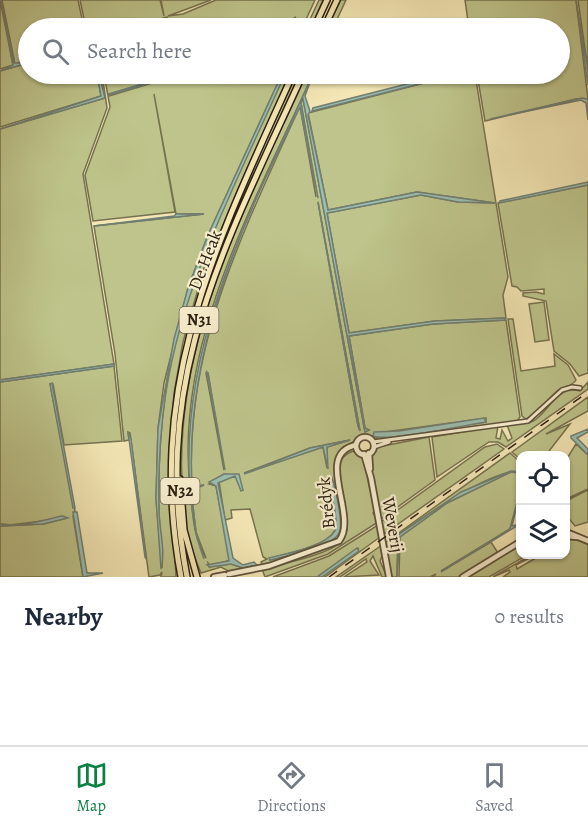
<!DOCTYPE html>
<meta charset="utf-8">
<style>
:root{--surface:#fff;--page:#f6f6f7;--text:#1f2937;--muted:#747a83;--line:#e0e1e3;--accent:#0b8043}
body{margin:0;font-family:Alegreya,serif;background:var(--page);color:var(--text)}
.controls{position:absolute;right:18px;bottom:18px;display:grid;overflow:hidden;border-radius:12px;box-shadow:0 2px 4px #0004}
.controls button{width:54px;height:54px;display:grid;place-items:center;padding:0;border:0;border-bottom:2px solid var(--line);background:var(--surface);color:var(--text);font:30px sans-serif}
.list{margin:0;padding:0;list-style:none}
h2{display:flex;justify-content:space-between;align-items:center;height:78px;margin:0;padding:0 24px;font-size:26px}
h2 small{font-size:20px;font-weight:400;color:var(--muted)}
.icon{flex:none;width:33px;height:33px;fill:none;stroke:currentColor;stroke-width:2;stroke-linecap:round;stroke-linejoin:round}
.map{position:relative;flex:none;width:588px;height:577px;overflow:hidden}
.search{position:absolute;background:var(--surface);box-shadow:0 2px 4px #0004;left:18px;right:18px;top:18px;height:66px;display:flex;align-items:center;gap:15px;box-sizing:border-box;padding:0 21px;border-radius:33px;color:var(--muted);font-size:22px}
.sheet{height:168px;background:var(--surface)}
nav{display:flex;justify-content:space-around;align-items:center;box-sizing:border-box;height:84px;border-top:2px solid var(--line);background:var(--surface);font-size:16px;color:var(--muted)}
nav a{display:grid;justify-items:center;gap:3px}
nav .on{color:var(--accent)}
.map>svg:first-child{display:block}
.green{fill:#bec48b;stroke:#76724f;stroke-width:1.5;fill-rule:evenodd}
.water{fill:#9cbfb1;stroke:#707f72;stroke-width:1.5}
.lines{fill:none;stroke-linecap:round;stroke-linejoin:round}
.minor-casing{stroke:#5f523c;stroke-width:6}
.tertiary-casing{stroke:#5f523c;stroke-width:8}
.trunk-casing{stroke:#2d2013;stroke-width:8}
.minor{stroke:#f8efcf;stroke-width:3}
.tertiary{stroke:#f8efcf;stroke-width:4.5}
.trunk{stroke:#f4e7b5;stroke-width:5}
.rail{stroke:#2d2013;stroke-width:1.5;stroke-dasharray:10 10;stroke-linecap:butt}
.labels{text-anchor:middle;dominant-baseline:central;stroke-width:4.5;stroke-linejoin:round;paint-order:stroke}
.shield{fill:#f8efcf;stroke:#6a5e4b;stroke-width:1.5}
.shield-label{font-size:16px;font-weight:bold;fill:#2d2013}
.street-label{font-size:18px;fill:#2d2013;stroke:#f8efcf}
</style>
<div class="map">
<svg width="588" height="577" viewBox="0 0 588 577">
<rect width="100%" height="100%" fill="#f4e7b5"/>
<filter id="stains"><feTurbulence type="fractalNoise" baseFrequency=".00333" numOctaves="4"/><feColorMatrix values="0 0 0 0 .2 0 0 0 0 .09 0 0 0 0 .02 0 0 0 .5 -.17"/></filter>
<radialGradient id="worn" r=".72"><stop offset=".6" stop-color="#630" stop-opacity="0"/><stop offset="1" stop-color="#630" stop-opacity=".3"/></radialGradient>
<path class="green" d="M0 0 13 65 0 69Z
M2 0H78L84 28H28V61L15 64Z
M80 0H160L164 16 161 0H211L168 16 183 14 216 0H315L302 28H280L296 17 277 28H137L168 20 167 17 131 28H86Z
M319 0H323L311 28H306Z
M340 0H346L333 28H327Z
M465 0H576L588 99H576L485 121 477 74H560V28H469Z
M578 0H588V70Z
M28 63V74H97L101 96 0 127V71Z
M99 74H102L107 108 83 174 114 364 0 380V129L105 98Z
M104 74H175L109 96 182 74H282L208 235 188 288 164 383 158 428 156 499 162 568C163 550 160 532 159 514 158 475 160 435 165 396 181 281 238 178 285 74H290L204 268 183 342 174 393 169 459 176 577H161L162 572 160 575 149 577 130 433 128 432 129 440 124 441 115 354 94 226 204 214H176L154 94 175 212 93 221 85 175 110 107Z
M296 74H301C249 187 189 297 177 423 174 455 174 487 177 519 179 536 185 557 183 572 152 372 216 250 296 74Z
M306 74H313C254 204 171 347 191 497 193 518 194 539 206 558L196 532 191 490 204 485 192 487C184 346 244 231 300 106L316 197 301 103 303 98 365 432 369 430 365 428 349 336 433 324 506 320 520 417 517 421 402 438 377 440 368 435 360 436 342 451 335 464 343 525 338 539 268 564 262 565 261 562 267 559 263 557 250 509 231 510 232 518 225 520 219 481 235 476 243 491 238 476 224 474 209 484 216 486 230 560 211 566 208 563 209 567 231 564 243 568 257 565 259 567 230 572 221 567 201 573C196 560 189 546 187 530 159 368 241 216 306 74ZM318 202 360 431 358 426ZM206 373H208L224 470ZM486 418V422L377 438 378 433ZM350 440 327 447V468L323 447 244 473 310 448ZM332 478 341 529 324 544 270 560V558C286 554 334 545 336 526 337 512 331 493 328 479Z
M459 74H475L508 277 503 295 506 318 435 321 349 333 327 213 421 195 458 202 495 203 417 192 328 210 308 113Z
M588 185V373L579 376 570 364 554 351 546 301 523 296V293L536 292 544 294V289L521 291 517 287 512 286 498 203Z
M544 302 549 340 535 342 529 304Z
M508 319H513L521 371 555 366 554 354 568 365 576 380C572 387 562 386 556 392 546 401 539 414 526 419L522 416Z
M114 366 122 441 64 445 53 384H50L75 511 73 516 83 577H0V526L43 524 67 518 10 525 0 524V382Z
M588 382V389L506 447 498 442H489L437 477 432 437 498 426 496 438 500 439 502 430 508 441 512 438 507 425C516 424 527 425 535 420 551 409 557 385 580 391Z
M588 397V411L546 434 570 424 546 455H520V459L512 452Z
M429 437 435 480 381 519 372 476V454L378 447Z
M497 444 504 449 384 534 381 522 485 447Z
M576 444 588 455V489L566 499V460Z
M353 451 363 459 375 511 373 513 378 522 328 554 265 577 262 569C281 564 329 555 342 541 362 517 316 465 353 451Z
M510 453 520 462V472C494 467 421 519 398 535L397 577H391L386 542Z
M511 472 520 473V492L510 529 441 571 491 542 498 553 458 577H433L436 574 430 577H399L400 537 447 503Z
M588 490V522L575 526 566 515V501Z
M378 525 380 537 325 577H322L359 548 317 577H273L329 556Z
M566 537 588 543V577H503L510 572 509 570 493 577 531 555H535L516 565 517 569 541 555 566 554Z
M520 544V554L527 555 489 577H465Z
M382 545 383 554 380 561 387 577H382L373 556 370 561 379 575 344 577 367 562 366 559 340 577H336Z"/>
<path class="water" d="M1 0 14 63H28L0 71 13 65Z
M576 0 588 70V85Z
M97 74H99L105 98 0 129 101 96Z
M175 74H182L109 95 108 94Z
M282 74H285C239 178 184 278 166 392 160 431 158 471 159 510 159 528 166 552 161 569L156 499 158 428 174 339 188 288 208 235Z
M313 74 305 96 310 111 308 115 328 210 417 192 495 203 458 202 421 195 327 213 349 333 435 321 505 318V320L433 324 349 336 365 428 369 430 365 432 303 99 301 103 318 198 300 107C241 225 184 352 192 487L204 485 191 490 196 532 204 559C193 531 190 500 189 470 185 327 257 200 313 74Z
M446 74H459L312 111 313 108Z
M582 98 588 99V120L586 103 581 100 490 119Z
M588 182V185L499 203 500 201Z
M318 202 360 431 358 426Z
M176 214H204L94 226 174 216Z
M114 364V366L0 382V380Z
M207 372 208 373 225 470Z
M52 383 75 508H73L50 384Z
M484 418 486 422C466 425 387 442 373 436L374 432 399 431Z
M588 429V432L577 438 588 449V455L571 438V436Z
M128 432 131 439 146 559 145 557Z
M350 440 327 447 328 469 323 447 244 474 310 448Z
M511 471 520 472V473L511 472 447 503 400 537 397 577 398 535 461 492Z
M224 474H239L243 490 241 491 235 476 218 483 233 558 243 565 254 562 257 565 243 568 231 564 210 567 207 565 229 561 216 486 209 482Z
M332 478C335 487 344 524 339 533 331 548 286 556 270 560L269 558C285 554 334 545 336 527 337 512 331 493 328 479Z
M520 492 512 526 520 524 441 572 510 529Z
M73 512H77L87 573H103L83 577Z
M62 516 68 518 43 524 0 526V524C20 527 42 521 62 516Z
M357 548 359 551 322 577H317Z"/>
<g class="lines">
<defs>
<path id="minor" d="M373 442 528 421 562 390 572 387 580 388
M374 447 389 442"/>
<path id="tertiary" d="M356 446a9 9 0 1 1 18 0a9 9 0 1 1-18 0Z
M369 453 370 469
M364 454 371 478 389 577
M566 532 588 541
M566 536 577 537
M229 574 269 566 339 541C359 516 313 454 356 445
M214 577 225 575
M463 577 520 542"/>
<path id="trunk" d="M314 28 327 0
M324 28 337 0
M180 479 184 530 197 577
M181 577C145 384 216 244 293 74
M187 577C149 379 225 246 303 74"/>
</defs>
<use href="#minor" class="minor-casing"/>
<use href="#tertiary" class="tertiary-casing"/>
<use href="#trunk" class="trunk-casing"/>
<use href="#minor" class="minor"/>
<use href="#tertiary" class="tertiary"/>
<use href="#trunk" class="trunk"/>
<path class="rail" d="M329 577 588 392"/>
</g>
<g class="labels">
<g class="shield">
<rect x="179.5" y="307" width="39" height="26" rx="4.5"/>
<rect x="160.5" y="478" width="39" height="26" rx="4.5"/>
</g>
<g class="shield-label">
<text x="199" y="320">N31</text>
<text x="180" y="491">N32</text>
</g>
<g class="street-label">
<text transform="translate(205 260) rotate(-69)">De Heak</text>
<text transform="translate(326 503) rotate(-96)">Brédyk</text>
<text transform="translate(393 525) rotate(80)">Weverij</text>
</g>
</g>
<rect width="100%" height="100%" filter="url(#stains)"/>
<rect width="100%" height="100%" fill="url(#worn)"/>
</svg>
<div class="controls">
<button><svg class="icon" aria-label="locate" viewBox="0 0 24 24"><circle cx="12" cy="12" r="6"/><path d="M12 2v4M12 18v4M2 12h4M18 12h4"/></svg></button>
<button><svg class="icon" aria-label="layers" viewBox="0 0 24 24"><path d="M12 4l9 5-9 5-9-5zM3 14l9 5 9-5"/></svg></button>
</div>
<div class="search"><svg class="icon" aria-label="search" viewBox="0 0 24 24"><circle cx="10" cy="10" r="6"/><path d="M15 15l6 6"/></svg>Search here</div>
</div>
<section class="sheet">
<h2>Nearby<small>0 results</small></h2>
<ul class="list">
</ul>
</section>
<nav>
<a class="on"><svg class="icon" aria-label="map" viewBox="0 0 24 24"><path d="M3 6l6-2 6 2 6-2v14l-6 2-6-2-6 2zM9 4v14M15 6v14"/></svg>Map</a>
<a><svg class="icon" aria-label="directions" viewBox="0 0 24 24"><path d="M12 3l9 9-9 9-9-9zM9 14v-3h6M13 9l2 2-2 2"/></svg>Directions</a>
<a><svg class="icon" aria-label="saved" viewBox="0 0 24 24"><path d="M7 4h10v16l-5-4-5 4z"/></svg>Saved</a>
</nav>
